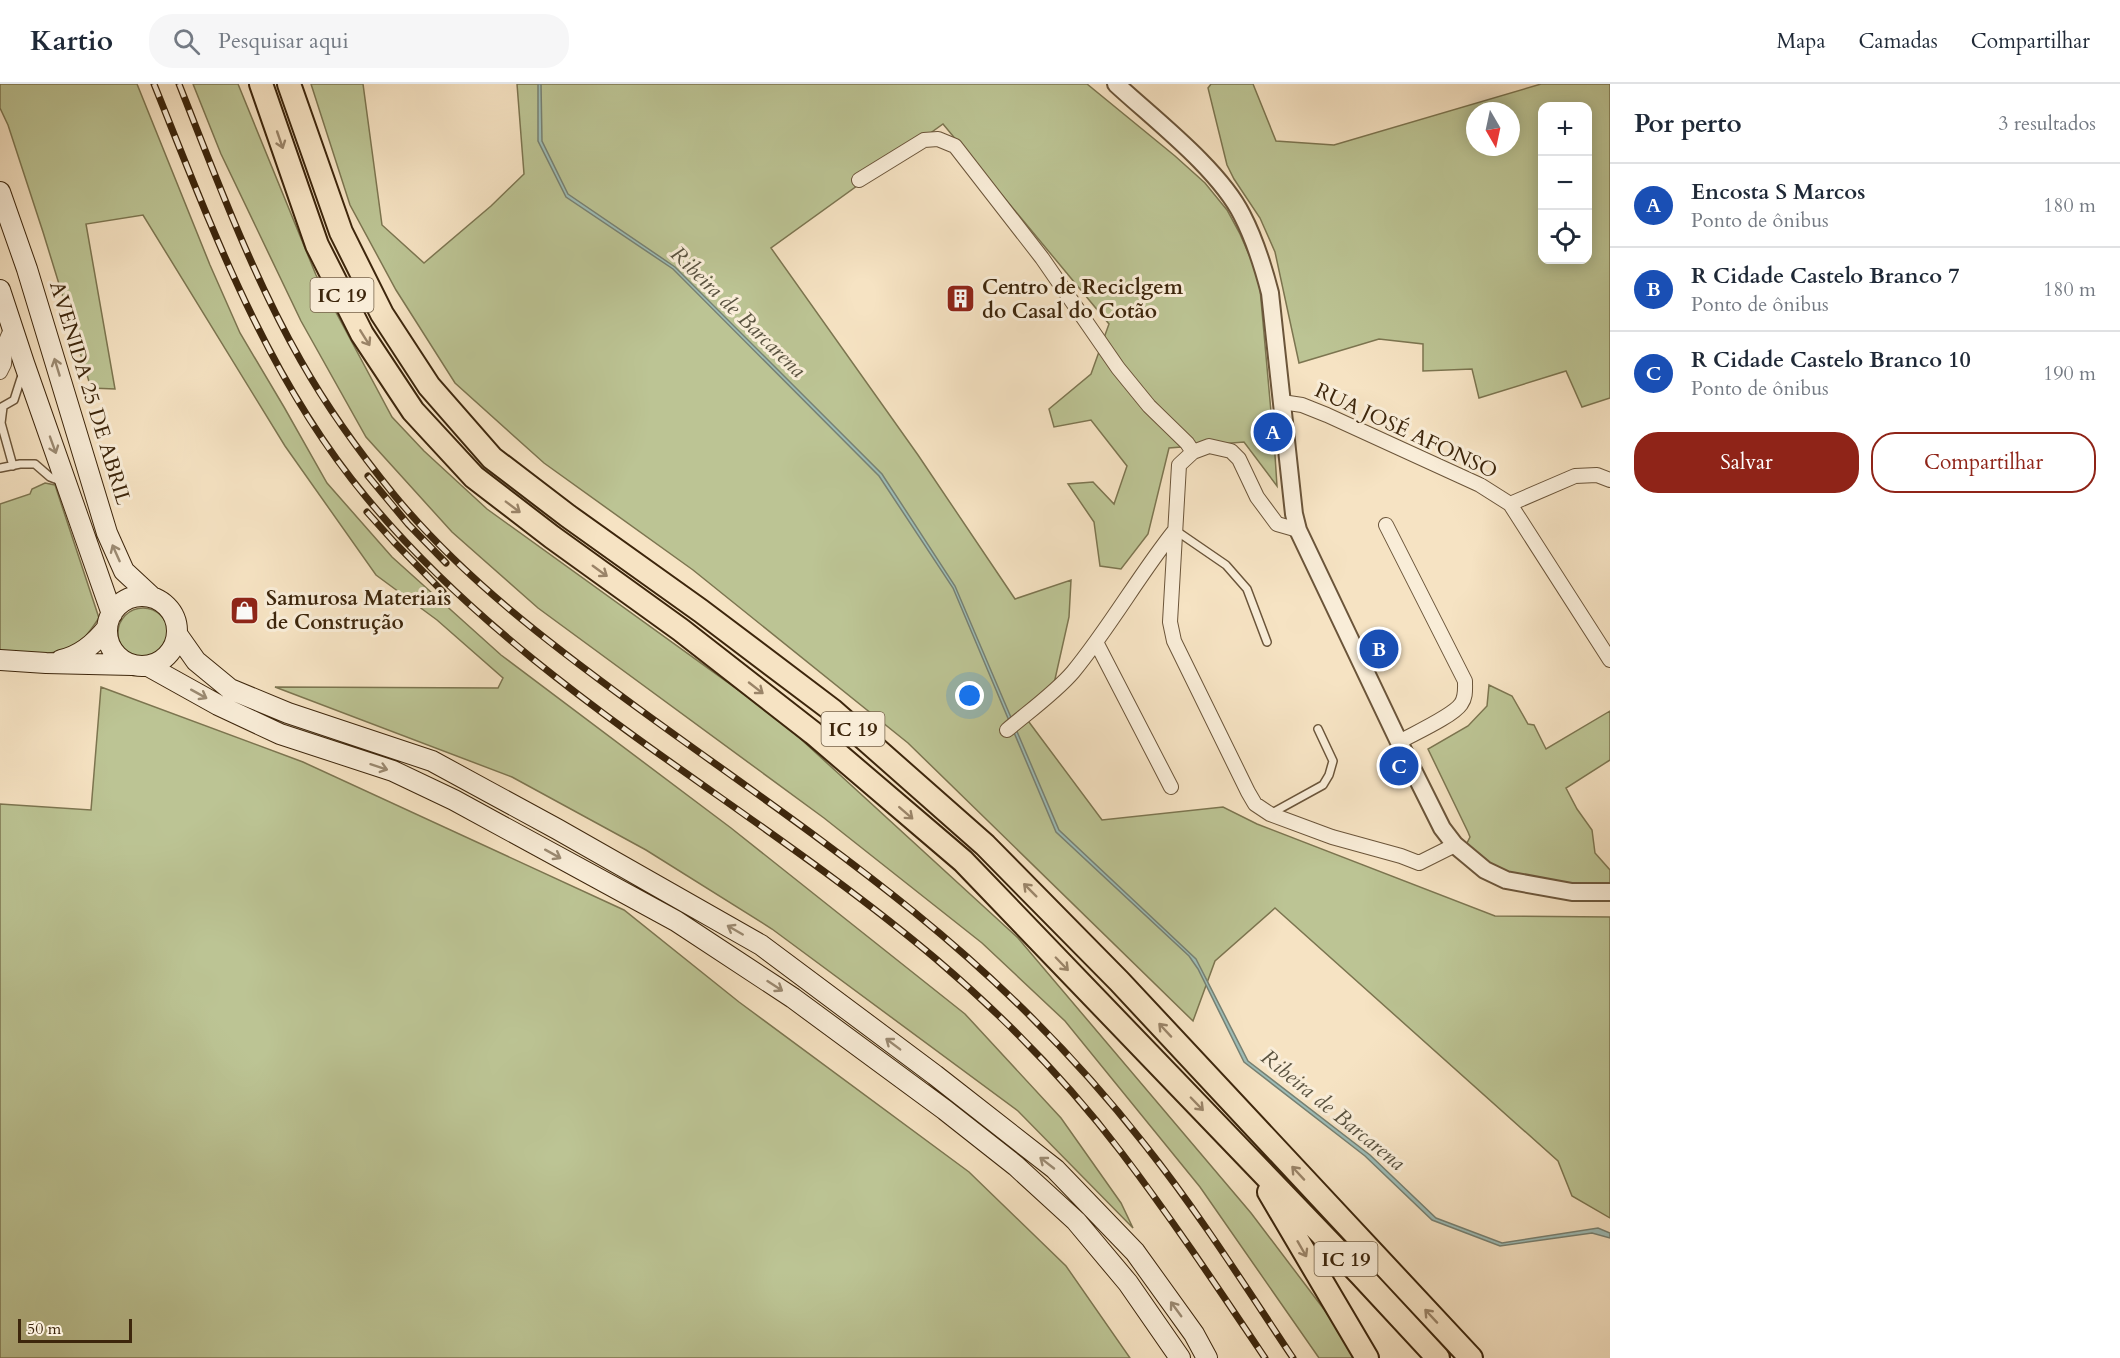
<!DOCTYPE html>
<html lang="pt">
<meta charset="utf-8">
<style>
:root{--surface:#fff;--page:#f6f6f7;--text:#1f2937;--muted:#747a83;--line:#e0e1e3;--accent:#8f2418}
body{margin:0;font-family:Cardo,serif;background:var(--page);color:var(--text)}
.controls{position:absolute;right:18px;top:18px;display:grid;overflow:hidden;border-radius:12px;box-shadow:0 3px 15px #0003}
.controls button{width:54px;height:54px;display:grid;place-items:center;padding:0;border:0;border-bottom:2px solid var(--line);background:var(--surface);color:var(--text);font:30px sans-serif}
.compass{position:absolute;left:1466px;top:18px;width:54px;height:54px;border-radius:50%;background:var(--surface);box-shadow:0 3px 15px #0003;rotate:171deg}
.scale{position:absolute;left:18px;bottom:15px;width:114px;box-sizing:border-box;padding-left:6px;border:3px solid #3d260c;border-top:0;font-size:16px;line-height:21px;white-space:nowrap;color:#3d260c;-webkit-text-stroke:4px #f9edd8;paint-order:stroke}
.you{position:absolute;left:970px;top:612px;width:21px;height:21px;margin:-15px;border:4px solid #fff;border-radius:50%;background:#1a73e8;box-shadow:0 0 0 9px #1a73e833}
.badge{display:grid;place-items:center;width:39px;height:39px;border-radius:50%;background:var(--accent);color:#fff;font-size:20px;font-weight:700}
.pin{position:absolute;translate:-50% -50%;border:3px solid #fff;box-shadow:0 2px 6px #0006}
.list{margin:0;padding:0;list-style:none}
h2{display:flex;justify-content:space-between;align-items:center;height:78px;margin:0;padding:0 24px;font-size:26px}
h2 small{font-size:20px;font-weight:400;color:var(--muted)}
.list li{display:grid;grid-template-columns:39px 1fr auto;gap:18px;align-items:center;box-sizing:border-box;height:84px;padding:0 24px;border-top:2px solid var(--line)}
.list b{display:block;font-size:22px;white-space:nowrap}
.list p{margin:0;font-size:20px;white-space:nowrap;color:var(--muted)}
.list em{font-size:20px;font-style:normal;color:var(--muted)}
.actions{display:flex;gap:12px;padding:18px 24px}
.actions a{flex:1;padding:14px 0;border:2px solid var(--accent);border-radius:24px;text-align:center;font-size:21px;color:var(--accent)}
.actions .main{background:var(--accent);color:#fff}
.icon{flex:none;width:33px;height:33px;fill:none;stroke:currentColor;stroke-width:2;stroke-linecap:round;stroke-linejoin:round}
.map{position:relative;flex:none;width:1610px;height:1274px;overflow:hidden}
header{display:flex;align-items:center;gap:36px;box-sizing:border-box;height:84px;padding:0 30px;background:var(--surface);border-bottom:2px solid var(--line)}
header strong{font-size:28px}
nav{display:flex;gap:33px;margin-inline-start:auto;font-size:21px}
.search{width:420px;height:54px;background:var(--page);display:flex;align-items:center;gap:15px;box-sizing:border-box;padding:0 21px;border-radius:24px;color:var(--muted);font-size:22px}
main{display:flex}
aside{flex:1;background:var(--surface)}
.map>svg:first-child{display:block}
.green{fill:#bcc494;stroke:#7c7550;stroke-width:1.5;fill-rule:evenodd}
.water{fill:#9dbdb8;stroke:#778173;stroke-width:1.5}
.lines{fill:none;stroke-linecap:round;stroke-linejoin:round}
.service-casing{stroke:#6b553a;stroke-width:10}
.minor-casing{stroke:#6b553a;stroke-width:16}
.tertiary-casing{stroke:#6b553a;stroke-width:20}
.secondary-casing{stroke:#3d260c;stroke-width:22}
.trunk-casing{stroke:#3d260c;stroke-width:26}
.service{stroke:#f9edd8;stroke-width:7}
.minor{stroke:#f9edd8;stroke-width:14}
.tertiary{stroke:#f9edd8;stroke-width:16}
.secondary{stroke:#f9edd8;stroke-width:20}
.trunk{stroke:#f6e3c3;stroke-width:22}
.rail-casing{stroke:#3d260c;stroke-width:7}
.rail{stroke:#f9edd8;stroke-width:4.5;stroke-dasharray:14;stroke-linecap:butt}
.oneway{stroke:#9a8468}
.oneway2{stroke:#9b8a72}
.labels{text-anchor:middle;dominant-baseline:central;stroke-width:6;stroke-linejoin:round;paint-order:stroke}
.shield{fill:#f9edd8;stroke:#756249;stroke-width:1.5}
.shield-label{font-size:20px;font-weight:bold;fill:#3d260c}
.poi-label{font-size:21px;font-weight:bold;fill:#3d260c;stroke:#f9edd8;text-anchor:start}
.street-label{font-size:21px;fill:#3d260c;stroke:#f9edd8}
.water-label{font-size:22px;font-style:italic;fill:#5a5340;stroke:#f9edd8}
</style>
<header>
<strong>Kartio</strong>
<div class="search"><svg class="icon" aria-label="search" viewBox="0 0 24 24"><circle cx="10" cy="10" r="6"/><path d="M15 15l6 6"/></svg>Pesquisar aqui</div>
<nav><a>Mapa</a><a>Camadas</a><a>Compartilhar</a></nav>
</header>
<main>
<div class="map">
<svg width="1610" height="1274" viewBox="0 0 1610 1274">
<rect width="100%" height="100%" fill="#f6e3c3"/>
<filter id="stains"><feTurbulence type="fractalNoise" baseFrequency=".00333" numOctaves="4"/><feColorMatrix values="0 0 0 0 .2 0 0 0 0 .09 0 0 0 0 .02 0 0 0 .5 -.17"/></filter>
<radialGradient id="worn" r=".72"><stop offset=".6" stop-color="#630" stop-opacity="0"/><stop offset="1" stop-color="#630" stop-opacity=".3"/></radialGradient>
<path class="green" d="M0 0H137L210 181 240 249 284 323 327 399 392 473 501 571 731 744 965 930 1061 1034 1121 1119 1133 1144 1018 1027 772 845 646 766 512 693 275 603 498 604 503 594 437 536 376 491 285 362 143 131 86 140 115 305 91 304 43 148 8 41 0 24Z
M193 0H238L316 191 392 333 424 367 487 425 780 636 1018 854 1251 1129 1326 1228 1357 1274H1319L1200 1103 1065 937 982 859 824 734 538 524 452 448 366 353 301 237 221 70Z
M311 0H363L382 141 424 179 491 122 524 90 517 0H1087L1175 72 1205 99 1227 126 1240 150 1254 182 1260 205 1272 339 1269 340 1271 356H1274L1277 402 1244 358 1169 364 1148 450 1121 485 1100 482 1094 438 1068 400 1093 398 1114 420 1127 382 1091 336 1054 343 1049 325 1091 290 1109 240 943 40 771 164 918 371 1015 515 1071 496 1069 533 1051 613 1026 634 1102 736 1223 723 1257 740 1495 832 1610 833V1134L1572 1112 1558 1077 1275 824 1215 877 1193 937 908 659 693 486 544 379 455 299 396 206 350 121Z
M1211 0H1253L1276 57 1334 61 1541 0H1610V314L1582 323 1566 287 1479 314 1472 285 1423 287V260L1379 255 1299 279 1275 168 1260 134 1234 95 1227 81 1208 4ZM1542 22H1588V176H1542ZM1475 27H1511V63H1475Z
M45 399 55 401 99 534C95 540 90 547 85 553 64 575 28 570 0 567V420L30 410 32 405Z
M118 549a25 25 0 1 1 50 0a25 25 0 1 1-50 0Z
M1489 601 1512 612 1528 640 1534 641 1546 665 1610 627V676L1566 704 1577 725 1592 746 1595 769 1610 786V805L1511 792 1490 781 1466 761 1470 753 1468 748 1428 665 1468 642 1487 622Z
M101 603 303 678 624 826 739 918 969 1088 1066 1182 1130 1274H0V720L91 726Z"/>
<path class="water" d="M538 0H541L542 57 568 110 675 183 882 390 955 502 1059 746 1196 875 1248 977 1370 1071 1436 1134 1502 1159 1598 1144 1610 1149V1154L1592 1149 1500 1162 1432 1136 1365 1072 1244 978 1198 885 1189 872 1056 748 953 504 879 392 673 185 566 113 538 57Z"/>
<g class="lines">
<defs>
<path id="service" d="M3 323 1 339 13 382
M0 324 14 316 22 291
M0 384 20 380H35L50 393 63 398
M1175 446 1226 481 1247 505 1267 558
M1272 729 1323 701 1329 691 1333 677 1318 645"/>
<path id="minor" d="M859 96 924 56 938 55 955 62 1042 174 1118 284 1149 322 1187 359 1193 368
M0 288 4 280 6 257 12 243
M1282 318 1302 321 1327 331 1480 401 1510 420 1610 576
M1510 420 1575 392 1597 391 1610 396
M1386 441 1465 597C1465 606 1466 613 1461 620 1453 632 1413 650 1399 658
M1298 446 1277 440 1257 413 1239 375 1231 367 1209 362 1193 368 1179 381 1170 538 1174 557 1248 708 1255 720 1270 730 1332 753 1401 772 1419 779 1455 761
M1096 558 1171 703
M1007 646C1027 629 1056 608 1073 588 1110 543 1139 491 1175 446"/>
<path id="tertiary" d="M1116 0C1155 36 1219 85 1242 131 1255 156 1263 182 1270 209L1294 430 1298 446 1399 658 1442 744 1455 761 1485 786 1506 796 1572 808H1610"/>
<path id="secondary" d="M0 108 27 185 107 449 124 487 152 513
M0 206 24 279 112 530
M107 547a35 35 0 1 1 70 0a35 35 0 1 1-70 0Z
M177 550 196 577 230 605 288 629 432 677 557 745 761 861 935 991 1055 1085 1135 1168 1194 1250 1207 1274
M0 576 46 579 132 581
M61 576C80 572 96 558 107 544
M148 582 218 621 280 650 393 687 454 716 676 837 793 914 945 1026 1016 1082 1076 1137 1128 1199 1180 1274"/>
<path id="trunk" d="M261 0 317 161 362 250 413 327 474 393 552 453 681 546 813 649 963 777 1360 1190 1438 1274
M289 0 341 148 382 230 429 302 492 374 568 432 701 527 832 626 985 761 1119 897 1471 1274
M1269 1108 1367 1274"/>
</defs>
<use href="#service" class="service-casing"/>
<use href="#minor" class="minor-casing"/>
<use href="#tertiary" class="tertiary-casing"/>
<use href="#secondary" class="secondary-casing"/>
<use href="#trunk" class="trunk-casing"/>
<use href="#service" class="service"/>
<use href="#minor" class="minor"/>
<use href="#tertiary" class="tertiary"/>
<use href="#secondary" class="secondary"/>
<use href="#trunk" class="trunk"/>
<defs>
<path id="rail" d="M154 0C212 144 266 293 366 413 524 604 749 717 936 875 1003 932 1068 998 1121 1068 1172 1135 1218 1204 1265 1274
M179 0C216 93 251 189 301 277 328 325 360 369 395 412 463 494 549 559 635 622 728 690 824 755 914 828 999 897 1077 974 1145 1061 1199 1129 1245 1202 1293 1274
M368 392 408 440 446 479
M367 428 394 458 443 508"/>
</defs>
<use href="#rail" class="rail-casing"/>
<use href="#rail" class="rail"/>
</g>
<defs><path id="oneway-shaft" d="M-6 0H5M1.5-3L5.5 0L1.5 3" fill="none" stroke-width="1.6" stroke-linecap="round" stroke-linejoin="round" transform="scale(1.5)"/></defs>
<g class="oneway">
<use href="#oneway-shaft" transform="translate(280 56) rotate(71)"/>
<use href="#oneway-shaft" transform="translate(365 254) rotate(58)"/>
<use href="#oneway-shaft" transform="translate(513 423) rotate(37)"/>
<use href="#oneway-shaft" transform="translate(600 487) rotate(36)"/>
<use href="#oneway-shaft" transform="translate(756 604) rotate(38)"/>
<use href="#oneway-shaft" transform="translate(906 729) rotate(41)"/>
<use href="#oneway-shaft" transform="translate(1030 806) rotate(-135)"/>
<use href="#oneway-shaft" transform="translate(1062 880) rotate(46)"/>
<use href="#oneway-shaft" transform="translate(1165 946) rotate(-133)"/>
<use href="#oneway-shaft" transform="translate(1197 1020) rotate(46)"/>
<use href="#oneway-shaft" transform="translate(1298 1089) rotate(-133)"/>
<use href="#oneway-shaft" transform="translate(1302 1165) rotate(60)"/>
<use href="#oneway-shaft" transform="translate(1431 1232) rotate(-133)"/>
</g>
<g class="oneway2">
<use href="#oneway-shaft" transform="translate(57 283) rotate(-107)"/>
<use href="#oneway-shaft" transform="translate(53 361) rotate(70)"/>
<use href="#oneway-shaft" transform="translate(116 469) rotate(-114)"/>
<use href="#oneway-shaft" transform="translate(199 610) rotate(29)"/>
<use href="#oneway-shaft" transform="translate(379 683) rotate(18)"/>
<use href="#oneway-shaft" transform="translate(553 770) rotate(29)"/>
<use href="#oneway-shaft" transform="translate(735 846) rotate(-150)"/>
<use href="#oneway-shaft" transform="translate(775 902) rotate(33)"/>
<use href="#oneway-shaft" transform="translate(893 960) rotate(-143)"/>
<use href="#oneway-shaft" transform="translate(1047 1079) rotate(-142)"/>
<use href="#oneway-shaft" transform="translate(1176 1225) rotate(-126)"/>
</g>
<defs>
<symbol id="building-square" viewBox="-11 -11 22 22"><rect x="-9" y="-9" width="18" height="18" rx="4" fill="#8f2418" stroke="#f9edd8"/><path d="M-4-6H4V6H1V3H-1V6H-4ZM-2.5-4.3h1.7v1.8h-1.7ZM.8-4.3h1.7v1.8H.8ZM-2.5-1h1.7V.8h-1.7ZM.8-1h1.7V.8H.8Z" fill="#fff"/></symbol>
<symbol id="shop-square" viewBox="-11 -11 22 22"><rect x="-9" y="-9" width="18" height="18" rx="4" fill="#8f2418" stroke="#f9edd8"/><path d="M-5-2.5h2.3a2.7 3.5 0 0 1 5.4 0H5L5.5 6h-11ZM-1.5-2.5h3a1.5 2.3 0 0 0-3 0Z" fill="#fff"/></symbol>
</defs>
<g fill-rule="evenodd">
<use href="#building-square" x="944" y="198" width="33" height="33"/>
<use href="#shop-square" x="228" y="510" width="33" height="33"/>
</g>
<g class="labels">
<g class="shield">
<rect x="310.5" y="194" width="63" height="34" rx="4.5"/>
<rect x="821.5" y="628" width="63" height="34" rx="4.5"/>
<rect x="1314.5" y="1158" width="63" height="34" rx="4.5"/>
</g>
<g class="shield-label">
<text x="342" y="211">IC 19</text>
<text x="853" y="645">IC 19</text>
<text x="1346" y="1175">IC 19</text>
</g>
<g class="poi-label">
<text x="982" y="203">Centro de Reciclgem<tspan x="982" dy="24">do Casal do Cotão</tspan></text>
<text x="266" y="514">Samurosa Materiais<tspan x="266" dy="24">de Construção</tspan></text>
</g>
<g class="street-label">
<text transform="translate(90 309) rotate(73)">AVENIDA 25 DE ABRIL</text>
<text transform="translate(1406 347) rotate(25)">RUA JOSÉ AFONSO</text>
</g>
<g class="water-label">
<text transform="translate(738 228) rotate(44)">Ribeira de Barcarena</text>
<text transform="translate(1333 1026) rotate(39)">Ribeira de Barcarena</text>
</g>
</g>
<rect width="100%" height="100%" filter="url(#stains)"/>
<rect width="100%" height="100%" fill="url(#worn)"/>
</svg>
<div class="controls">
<button>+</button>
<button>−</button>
<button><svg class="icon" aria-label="locate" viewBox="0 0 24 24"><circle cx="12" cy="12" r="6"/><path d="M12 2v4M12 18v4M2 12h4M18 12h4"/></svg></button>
</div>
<svg class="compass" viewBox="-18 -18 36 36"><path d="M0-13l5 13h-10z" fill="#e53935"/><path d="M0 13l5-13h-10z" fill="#747a83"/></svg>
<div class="scale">50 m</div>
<div class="you"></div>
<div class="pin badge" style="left:1273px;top:348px;background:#1a4fb4">A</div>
<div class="pin badge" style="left:1379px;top:565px;background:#1a4fb4">B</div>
<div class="pin badge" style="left:1399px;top:682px;background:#1a4fb4">C</div>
</div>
<aside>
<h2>Por perto<small>3 resultados</small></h2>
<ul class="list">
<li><span class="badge" style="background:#1a4fb4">A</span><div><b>Encosta S Marcos</b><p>Ponto de ônibus</p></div><em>180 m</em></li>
<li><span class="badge" style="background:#1a4fb4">B</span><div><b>R Cidade Castelo Branco 7</b><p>Ponto de ônibus</p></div><em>180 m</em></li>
<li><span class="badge" style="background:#1a4fb4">C</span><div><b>R Cidade Castelo Branco 10</b><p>Ponto de ônibus</p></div><em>190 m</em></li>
</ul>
<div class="actions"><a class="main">Salvar</a><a>Compartilhar</a></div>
</aside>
</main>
